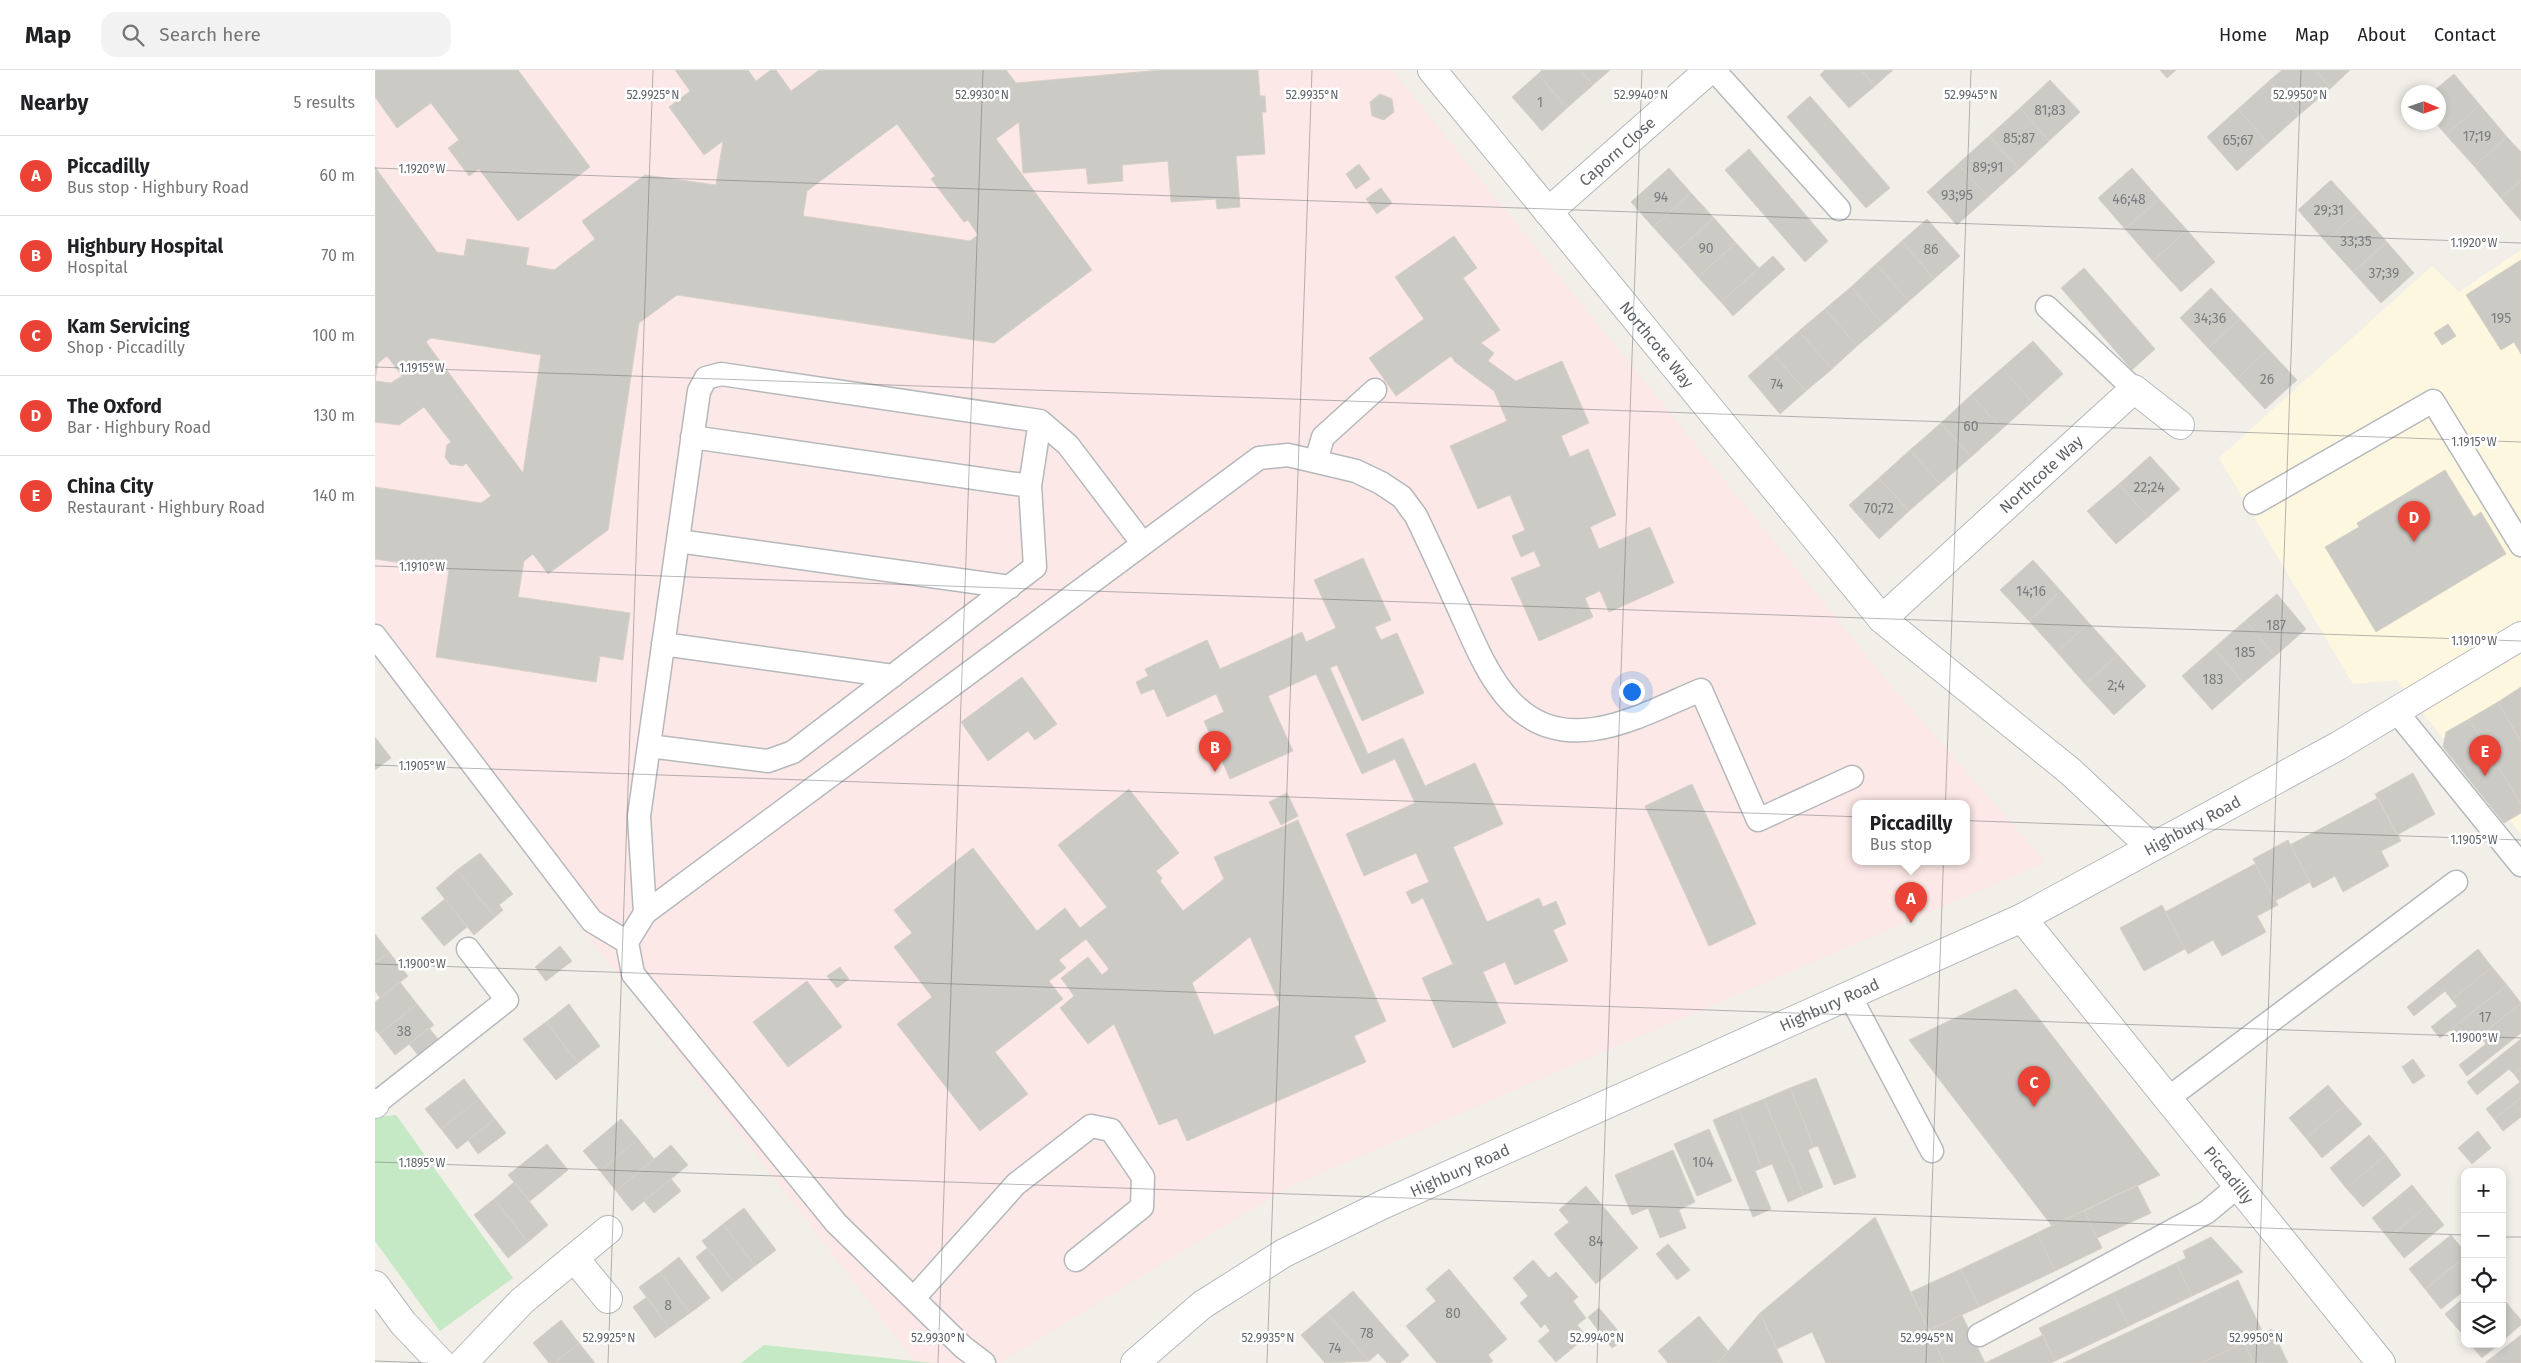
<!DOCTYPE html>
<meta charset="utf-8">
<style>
:root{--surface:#fff;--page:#f2f2f2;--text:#202124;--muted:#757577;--line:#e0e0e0;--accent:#ea4335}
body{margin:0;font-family:"Fira Sans",sans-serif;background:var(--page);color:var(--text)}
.controls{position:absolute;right:15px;bottom:15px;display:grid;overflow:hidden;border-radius:10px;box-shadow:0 2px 8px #0003}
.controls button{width:45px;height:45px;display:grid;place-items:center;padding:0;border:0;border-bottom:1px solid var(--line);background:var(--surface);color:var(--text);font:25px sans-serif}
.compass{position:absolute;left:2026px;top:15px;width:45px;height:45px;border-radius:50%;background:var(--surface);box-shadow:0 2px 8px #0003;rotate:92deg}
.you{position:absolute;left:1256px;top:621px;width:18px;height:18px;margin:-12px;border:4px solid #fff;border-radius:50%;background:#1a73e8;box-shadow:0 0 0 8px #1a73e833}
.badge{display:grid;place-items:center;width:32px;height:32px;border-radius:50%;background:var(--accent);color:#fff;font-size:16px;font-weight:700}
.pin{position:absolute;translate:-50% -41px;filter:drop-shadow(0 1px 2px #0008)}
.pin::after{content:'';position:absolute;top:26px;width:18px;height:15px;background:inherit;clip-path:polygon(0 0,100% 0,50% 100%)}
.popup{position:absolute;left:1477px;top:730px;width:118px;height:65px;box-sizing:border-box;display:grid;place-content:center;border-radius:10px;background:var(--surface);filter:drop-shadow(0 1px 4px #0005);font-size:16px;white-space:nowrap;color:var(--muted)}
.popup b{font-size:19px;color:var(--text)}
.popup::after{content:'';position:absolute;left:50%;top:100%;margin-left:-10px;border:10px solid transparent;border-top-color:var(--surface)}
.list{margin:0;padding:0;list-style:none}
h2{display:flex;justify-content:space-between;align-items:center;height:65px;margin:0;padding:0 20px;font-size:21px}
h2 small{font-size:16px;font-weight:400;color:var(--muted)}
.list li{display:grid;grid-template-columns:32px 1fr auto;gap:15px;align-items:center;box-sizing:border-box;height:80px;padding:0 20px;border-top:1px solid var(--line)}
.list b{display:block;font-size:19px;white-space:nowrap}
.list p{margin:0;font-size:16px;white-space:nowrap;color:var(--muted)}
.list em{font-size:16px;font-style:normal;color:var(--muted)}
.icon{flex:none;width:28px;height:28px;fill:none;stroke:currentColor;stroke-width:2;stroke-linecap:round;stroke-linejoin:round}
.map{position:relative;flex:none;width:2146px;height:1293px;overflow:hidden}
header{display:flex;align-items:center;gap:30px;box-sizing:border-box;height:70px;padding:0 25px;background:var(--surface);border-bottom:1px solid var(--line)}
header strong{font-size:24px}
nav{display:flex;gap:28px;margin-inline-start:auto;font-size:18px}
.search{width:350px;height:45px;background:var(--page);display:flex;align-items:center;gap:12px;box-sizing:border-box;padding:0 18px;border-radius:15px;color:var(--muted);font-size:19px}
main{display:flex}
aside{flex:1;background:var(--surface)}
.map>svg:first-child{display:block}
.commercial{fill:#fef7e0}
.medical{fill:#fce8e6;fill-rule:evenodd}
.green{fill:#c5e8c5}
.building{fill:#cccac5;stroke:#d6d1c6;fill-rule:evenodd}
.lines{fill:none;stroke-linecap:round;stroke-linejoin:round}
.service-casing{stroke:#b5b8bc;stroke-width:25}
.minor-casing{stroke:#b5b8bc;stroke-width:30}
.secondary-casing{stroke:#b6babf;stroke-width:30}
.service{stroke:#fff;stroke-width:22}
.minor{stroke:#fff;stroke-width:28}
.secondary{stroke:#fff;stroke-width:28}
.ticks{fill:none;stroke:#5f6368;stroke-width:1;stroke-opacity:0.45}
.labels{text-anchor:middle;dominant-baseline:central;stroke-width:5;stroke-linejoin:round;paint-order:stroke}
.number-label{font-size:14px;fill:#7a7d7f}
.street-label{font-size:16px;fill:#5f6368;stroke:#fff}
.ticks-label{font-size:12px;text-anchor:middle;fill:#5f6368;stroke:#fff;stroke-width:5;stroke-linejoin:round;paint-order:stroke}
</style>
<header>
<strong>Map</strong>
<div class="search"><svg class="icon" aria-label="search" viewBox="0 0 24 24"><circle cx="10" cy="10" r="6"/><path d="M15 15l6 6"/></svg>Search here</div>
<nav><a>Home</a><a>Map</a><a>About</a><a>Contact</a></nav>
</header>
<main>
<aside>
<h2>Nearby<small>5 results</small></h2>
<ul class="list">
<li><span class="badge">A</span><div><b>Piccadilly</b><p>Bus stop · Highbury Road</p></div><em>60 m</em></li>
<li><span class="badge">B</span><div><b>Highbury Hospital</b><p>Hospital</p></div><em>70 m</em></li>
<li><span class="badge">C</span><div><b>Kam Servicing</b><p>Shop · Piccadilly</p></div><em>100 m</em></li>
<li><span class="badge">D</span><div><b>The Oxford</b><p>Bar · Highbury Road</p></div><em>130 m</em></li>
<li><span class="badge">E</span><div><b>China City</b><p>Restaurant · Highbury Road</p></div><em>140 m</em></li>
</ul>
</aside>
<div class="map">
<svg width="2146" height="1293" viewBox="0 0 2146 1293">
<rect width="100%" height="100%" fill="#f1efe8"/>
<path class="commercial" d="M2146 180V763H2145L2021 610 1978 614 1844 388 2057 196 2084 222Z"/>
<path class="medical" d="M0 0H1017L1514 613 1671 792 910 1119 625 1293H541L0 589ZM1481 734H1591V792H1481Z"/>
<path class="green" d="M21 1045 138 1208 65 1261 0 1171V1047Z
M389 1275 558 1293H366Z"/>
<path class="building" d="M0 0H143L215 97 143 151 104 99 94 106 73 78 84 70 56 33 22 58 0 27Z
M300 0H373L381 11 396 0H401L416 21 444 0H631L641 13 786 0H883L885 26H890L891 42H887L890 84 861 86 865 137 842 139 841 129 796 132 793 91 747 95 748 111 713 114 711 98 648 103 644 52 621 69 717 200 619 273 302 225 264 253 233 460 173 504 158 484 149 491 143 527 255 543 248 590 225 586 221 612 61 587 74 500 0 489V417L106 433 116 426 91 393 88 396 75 394 70 387 72 375 76 372 49 337 24 355 0 352V97L62 182 89 186 92 169 154 178 151 195 179 200 220 169 207 151 270 105 341 115 348 71 329 85 294 37 315 21ZM522 54 560 106 556 109 589 152 593 150 603 165 595 171 428 146 432 121ZM56 268 166 285 148 403 51 272ZM12 286 27 306 16 313 0 311 3 293Z
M1167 0H1205L1218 15 1192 38 1163 4Z
M1205 0H1235L1218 15Z
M1450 0H1486L1500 16 1474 38 1445 5Z
M1486 0H1518L1500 16Z
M1785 0H1801L1792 8Z
M1907 0H1940L1956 18 1924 45 1894 11Z
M1940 0H1975L1956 18Z
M1163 4 1192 38 1167 61 1137 27Z
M2079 4 2105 35 2071 65 2060 52H2064V22H2057Z
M1675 10 1705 42 1674 71 1645 38Z
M1894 11 1924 45 1893 73 1863 39Z
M1005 24 1017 29 1019 42 1009 50 997 46 995 32Z
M1435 26 1515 118 1491 138 1412 47Z
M2105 35 2132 67 2099 96 2071 65Z
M1645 38 1674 71 1644 99 1614 66Z
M1863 39 1893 73 1862 101 1832 67Z
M1614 66 1644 99 1613 127 1583 94Z
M2132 67 2146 82V110L2126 128 2099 96Z
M1374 79 1453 171 1430 192 1350 100Z
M984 94 995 109 981 119 971 104Z
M1583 94 1613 127 1582 155 1552 122Z
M1294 98 1316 123 1278 157 1256 132Z
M1757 98 1784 129 1750 159 1723 128Z
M1956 110 1984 141 1950 171 1923 140Z
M2146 110V151L2126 128Z
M1006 118 1017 133 1002 144 991 129Z
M1316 123 1339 148 1301 182 1278 157Z
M1784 129 1812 160 1778 191 1750 159Z
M1984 141 2012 172 1978 202 1950 171Z
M1339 148 1361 173 1323 207 1301 182Z
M1552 149 1585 186 1559 209 1527 171Z
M1812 160 1840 192 1806 222 1778 191Z
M1079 166 1102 198 1088 208 1125 260 1106 273 1119 283 1113 291 1141 311 1187 291 1214 353 1186 366 1195 387 1213 379 1241 445 1215 457 1224 479 1275 457 1299 513 1234 542 1225 521 1210 528 1218 547 1164 571 1136 508 1166 496 1159 481 1146 487 1137 466 1150 460 1135 425 1103 439 1075 376 1132 351 1119 321 1080 292 1076 286 1021 326 994 288 1049 249 1020 207Z
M1527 171 1559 209 1534 231 1501 194Z
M2012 172 2039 203 2006 233 1978 202Z
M1361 173 1384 198 1346 232 1323 207Z
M1398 186 1410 199 1358 246 1346 232Z
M2146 190V284L2139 272 2126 280 2091 225Z
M1501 194 1534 231 1508 254 1476 217Z
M1709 198 1780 279 1757 300 1686 218Z
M1476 217 1508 254 1482 276 1450 239Z
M1836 218 1865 249 1833 278 1805 248Z
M1450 239 1482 276 1457 299 1424 261Z
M1865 249 1893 279 1862 309 1833 278Z
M2073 254 2081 266 2067 275 2059 263Z
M1424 261 1457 299 1431 321 1398 284Z
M1658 271 1688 304 1657 332 1627 298Z
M1893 279 1922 310 1890 339 1862 309Z
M1398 284 1431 321 1405 344 1373 306Z
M1627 298 1657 332 1627 359 1596 325Z
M1596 325 1627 359 1596 387 1566 353Z
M1566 353 1596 387 1565 414 1535 380Z
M1535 380 1565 414 1534 441 1504 408Z
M1775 386 1805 419 1773 447 1744 414Z
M2070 400 2099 447 2106 442 2131 484 2001 562 1950 477 1984 457 1982 453Z
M1504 408 1534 441 1504 469 1474 435Z
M1744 414 1773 447 1741 474 1712 441Z
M988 488 1016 550 1000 557 1002 562 1006 570 1022 563 1049 623 987 651 962 595 955 598 993 684 1028 668 1050 716 1100 693 1128 754 1078 777 1112 852 1164 828 1168 837 1181 831 1191 854 1178 860 1193 891 1140 915 1130 892 1108 902 1131 953 1078 978 1047 908 1078 894 1048 828 1037 834 1031 822 1054 812 1041 783 989 806 971 764 1040 733 1020 689 987 704 941 604 893 626 918 681 855 709 829 651 849 642 841 624 792 647 779 619 766 624 761 612 773 606 770 599 832 570 845 599 927 562 931 572 961 558 939 510Z
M1658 490 1686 521 1654 551 1625 520Z
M1686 521 1714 553 1682 582 1654 551Z
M1902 524 1931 559 1900 586 1870 551Z
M1870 551 1900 586 1868 613 1839 578Z
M1714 553 1743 585 1710 614 1682 582Z
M1839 578 1868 613 1837 640 1807 606Z
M1743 585 1771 616 1739 645 1710 614Z
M647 607 682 654 660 670 653 661 613 691 586 652Z
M2146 617V672L2123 632Z
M2123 632 2146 672V734L2094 649Z
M2094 649 2146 734V743L2129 753 2068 677 2071 662Z
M0 667 16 688 0 700Z
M2038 703 2060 744 2022 765 2000 724Z
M1317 714 1381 854 1334 876 1270 736Z
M754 719 804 783 781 801 787 808 785 811 808 841 849 809 839 787 923 750 1011 951 979 966 991 992 812 1071 802 1048 784 1055 739 954 713 974 685 938 699 926 686 908 713 887 727 905 734 899 711 869 684 890 691 898 674 911 688 929 620 982 653 1024 605 1061 522 954 557 927 519 877 537 863 519 840 598 778 662 861 690 838 705 858 732 837 683 775ZM875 867 905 935 839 965 817 913Z
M912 723 923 746 906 755 894 732Z
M2003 728 2026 771 2006 781 2014 796 1968 822 1960 806 1938 818 1915 775Z
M1913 770 1935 812 1900 831 1878 789Z
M105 783 138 824 124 835 128 840 120 847 82 800Z
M1880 794 1903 835 1882 846 1891 862 1847 886 1838 870 1813 884 1790 842Z
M82 800 120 847 99 865 61 818Z
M70 829 92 857 69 876 46 848Z
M1787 835 1810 879 1769 901 1745 858Z
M0 864 14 882 0 893Z
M185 876 197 891 171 911 160 897Z
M2103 879 2117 897 2077 930 2070 921 2039 946 2032 937Z
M14 882 33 906 5 928 0 921V893Z
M465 897 474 909 462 918 452 906Z
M2117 897 2132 915 2065 968 2056 957 2082 936 2077 930Z
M432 911 467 957 413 997 378 952Z
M25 912 42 934 4 964 0 960V932Z
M2132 915 2146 933 2105 966 2101 961 2086 974 2075 960Z
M1641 919 1785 1105 1677 1156 1534 970Z
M2146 933V963L2092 1006 2084 995 2111 974 2105 966Z
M42 934 59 955 20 985 4 964Z
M194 934 225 976 203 993 171 952Z
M171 952 203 993 181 1010 148 969Z
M54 958 63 969 43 985 34 974Z
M2146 969V998L2139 1004 2134 999 2102 1025 2092 1012Z
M2038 989 2050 1006 2038 1014 2027 997Z
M2146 998V1028L2119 1049 2111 1039 2145 1012 2139 1004Z
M1441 1008 1481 1107 1459 1115 1443 1076 1439 1077 1415 1018Z
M89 1009 104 1029 66 1059 50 1039Z
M1953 1015 1970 1035 1931 1068 1914 1048Z
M1415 1018 1439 1077 1433 1080 1448 1117 1429 1125 1389 1029Z
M2146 1028V1047L2128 1061 2119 1049Z
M104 1029 120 1049 82 1079 66 1059Z
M1389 1029 1429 1125 1413 1132 1397 1094 1387 1098 1364 1039Z
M1970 1035 1987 1054 1947 1088 1931 1068Z
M1364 1039 1387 1098 1380 1101 1396 1139 1378 1147 1338 1050Z
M120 1049 131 1063 103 1084 93 1070Z
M246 1049 263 1069 225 1101 208 1081Z
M1334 1059 1357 1111 1322 1126 1299 1074Z
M2103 1061 2116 1078 2097 1094 2083 1078Z
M1994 1065 2011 1085 1971 1118 1955 1098Z
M263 1069 279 1089 241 1121 225 1101Z
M172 1074 193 1100 155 1131 133 1105Z
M296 1075 313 1095 257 1141 241 1121Z
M1298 1080 1320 1132 1304 1140 1311 1158 1285 1168 1273 1138 1257 1145 1240 1105Z
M2011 1085 2026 1105 1988 1137 1971 1118Z
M296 1109 306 1121 279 1143 269 1131Z
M139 1112 173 1155 153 1172 119 1129Z
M1762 1115 1776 1143 1722 1168 1709 1140Z
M2037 1115 2053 1135 2013 1168 1997 1148Z
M1211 1116 1263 1178 1221 1214 1179 1164 1194 1152 1184 1140Z
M119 1129 153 1172 133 1188 99 1145Z
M2053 1135 2069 1155 2029 1188 2013 1168Z
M369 1138 401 1180 380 1196 348 1154Z
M1709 1140 1727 1178 1680 1201 1662 1163Z
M1500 1147 1569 1293H1451L1437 1262 1402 1279 1385 1243Z
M348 1154 380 1196 359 1212 327 1171Z
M1662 1163 1680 1201 1604 1237 1586 1199Z
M2076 1165 2090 1182V1187L2050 1219 2034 1199Z
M1836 1167 1868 1202 1817 1226 1801 1193 1811 1188 1808 1181Z
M1293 1174 1315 1200 1302 1210 1281 1184Z
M332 1178 359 1212 347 1222 321 1187Z
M304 1187 335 1228 315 1243 285 1202Z
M2090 1187V1220L2066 1239 2050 1219Z
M1158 1190 1174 1208 1181 1202 1203 1227 1198 1231 1211 1248 1202 1255 1212 1266 1181 1292 1163 1271 1175 1261 1170 1254 1166 1258 1145 1233 1153 1226 1138 1208Z
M1801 1193 1817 1226 1754 1256 1738 1223Z
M1074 1199 1132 1269 1113 1285 1118 1291 1115 1293H1062L1031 1256 1061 1231 1051 1219Z
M1586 1199 1604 1237 1554 1260 1536 1222Z
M285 1202 315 1243 294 1258 264 1217Z
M1863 1210 1888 1263 1826 1293H1688Z
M978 1221 1034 1285 1025 1293H1012L1003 1283 994 1291 952 1243Z
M1738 1223 1754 1256 1680 1291 1664 1258Z
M272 1227 294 1258 280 1268 258 1237Z
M2090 1227V1265L2089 1266 2070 1244Z
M2130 1231 2146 1250V1255L2127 1271V1233Z
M1224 1238 1250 1269 1237 1278 1213 1247Z
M952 1243 994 1291 950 1293 926 1265Z
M1385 1243 1408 1293H1343L1353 1281Z
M1587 1245 1610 1293H1569L1554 1260Z
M1324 1246 1353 1281 1343 1293H1293L1283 1281Z
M186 1250 204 1273 180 1293H174L158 1273Z
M1897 1259 1913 1293H1879L1869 1273Z
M1668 1265 1680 1291 1676 1293H1610Z
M2146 1265V1293H2111V1292Z
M204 1273 220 1293H180Z
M1869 1273 1879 1293H1826Z
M2095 1274H2124L2107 1288Z"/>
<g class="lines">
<defs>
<path id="service" d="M1339 0 1464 139
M1672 237 1759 319
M317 367 655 416
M941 391 948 367 1000 320
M1880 433 2058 331 2146 475
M303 471 635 517
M0 566 217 851 252 872
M288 574 518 606
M2021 641 2146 795
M274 676 393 691 418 682 660 497 655 416 665 351
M270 843 264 746 324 321 331 308 346 304 665 351 693 375 768 474
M1474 924 1557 1081
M1792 1029 2081 812
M0 1034 132 930 93 879
M539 1228 641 1114 716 1056 736 1060 768 1107 767 1137 701 1190
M1604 1265 1832 1142 1863 1116
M609 1293 588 1277 461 1153 258 904 252 872 270 843 884 388 913 385 981 401 1006 413 1027 427 1041 446C1056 477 1070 508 1084 539 1111 599 1137 671 1219 659 1255 654 1292 634 1326 620L1383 750 1477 707"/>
<g id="minor">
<path id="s1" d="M1057 0 1507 549 1696 702 1776 777"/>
<path id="s2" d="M1173 142 1334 0"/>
<path id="s3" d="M1507 549 1759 319 1805 355"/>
<path id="s4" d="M1647 848 2006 1293"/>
<path d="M0 1033V1034"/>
<path d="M199 1188 233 1229"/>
<path d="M0 1215 28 1253 66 1293"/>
<path d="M88 1293 147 1231 233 1160"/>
</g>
<g id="secondary">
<path id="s5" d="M760 1293 827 1235 909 1183 1007 1135 1647 848 1963 676 2146 566"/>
</g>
</defs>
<use href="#service" class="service-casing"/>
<use href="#minor" class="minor-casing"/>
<use href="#secondary" class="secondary-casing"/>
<use href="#service" class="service"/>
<use href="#minor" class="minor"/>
<use href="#secondary" class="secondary"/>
</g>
<path class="ticks" d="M0 98 2146 173M0 297 2146 372M0 496 2146 571M0 695 2146 770M0 894 2146 968M0 1092 2090 1165M2127 1167H2146M0 1291 53 1293M233 1293 278 0M563 1293 608 0M892 1293 937 0M1222 1293 1267 0M1551 1293 1596 0M1881 1293 1926 0"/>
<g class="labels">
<g class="number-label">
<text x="1165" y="32">1</text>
<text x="1675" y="40">81;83</text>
<text x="2102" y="66">17;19</text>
<text x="1644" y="68">85;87</text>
<text x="1863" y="70">65;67</text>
<text x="1613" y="97">89;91</text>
<text x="1582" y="125">93;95</text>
<text x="1286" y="127">94</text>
<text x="1754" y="129">46;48</text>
<text x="1954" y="140">29;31</text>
<text x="1981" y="171">33;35</text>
<text x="1331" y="178">90</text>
<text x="1556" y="179">86</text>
<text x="2009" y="203">37;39</text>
<text x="1835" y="248">34;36</text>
<text x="2126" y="248">195</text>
<text x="1892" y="309">26</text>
<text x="1402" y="314">74</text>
<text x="1596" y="356">60</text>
<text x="1774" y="417">22;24</text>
<text x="1504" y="438">70;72</text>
<text x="1656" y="521">14;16</text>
<text x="1901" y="555">187</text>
<text x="1870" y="582">185</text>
<text x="1838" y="609">183</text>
<text x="1741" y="615">2;4</text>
<text x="2110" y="947">17</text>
<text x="29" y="961">38</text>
<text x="1328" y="1092">104</text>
<text x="1221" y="1171">84</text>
<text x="293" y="1235">8</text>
<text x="1078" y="1243">80</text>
<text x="992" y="1263">78</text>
<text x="960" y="1278">74</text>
</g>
<g class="street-label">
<text stroke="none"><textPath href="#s2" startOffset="92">Caporn Close</textPath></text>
<text stroke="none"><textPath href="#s1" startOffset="355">Northcote Way</textPath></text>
<text stroke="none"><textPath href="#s3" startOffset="215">Northcote Way</textPath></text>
<text stroke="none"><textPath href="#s5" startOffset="1190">Highbury Road</textPath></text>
<text stroke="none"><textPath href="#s5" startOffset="785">Highbury Road</textPath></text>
<text stroke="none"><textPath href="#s5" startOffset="380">Highbury Road</textPath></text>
<text stroke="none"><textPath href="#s4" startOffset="330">Piccadilly</textPath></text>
</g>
</g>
<g class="ticks-label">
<text x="278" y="29">52.9925°N</text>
<text x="607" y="29">52.9930°N</text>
<text x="937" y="29">52.9935°N</text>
<text x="1266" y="29">52.9940°N</text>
<text x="1596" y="29">52.9945°N</text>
<text x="1925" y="29">52.9950°N</text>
<text x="47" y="103">1.1920°W</text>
<text x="2099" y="177">1.1920°W</text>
<text x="47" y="302">1.1915°W</text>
<text x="2099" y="376">1.1915°W</text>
<text x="47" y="501">1.1910°W</text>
<text x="2099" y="575">1.1910°W</text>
<text x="47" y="700">1.1905°W</text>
<text x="2099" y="774">1.1905°W</text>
<text x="47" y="898">1.1900°W</text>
<text x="2099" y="972">1.1900°W</text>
<text x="47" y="1097">1.1895°W</text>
<text x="234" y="1272">52.9925°N</text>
<text x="563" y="1272">52.9930°N</text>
<text x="893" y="1272">52.9935°N</text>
<text x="1222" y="1272">52.9940°N</text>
<text x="1552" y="1272">52.9945°N</text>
<text x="1881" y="1272">52.9950°N</text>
</g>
</svg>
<div class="controls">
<button>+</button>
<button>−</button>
<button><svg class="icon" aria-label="locate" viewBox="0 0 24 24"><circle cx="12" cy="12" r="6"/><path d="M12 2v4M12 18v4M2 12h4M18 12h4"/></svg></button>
<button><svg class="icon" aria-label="layers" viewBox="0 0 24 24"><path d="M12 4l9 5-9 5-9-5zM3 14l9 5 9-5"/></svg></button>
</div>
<svg class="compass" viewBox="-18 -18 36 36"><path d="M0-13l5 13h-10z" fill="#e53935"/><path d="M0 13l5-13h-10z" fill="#757577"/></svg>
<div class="you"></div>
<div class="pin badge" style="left:1536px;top:853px">A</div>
<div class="popup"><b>Piccadilly</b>Bus stop</div>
<div class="pin badge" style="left:840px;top:702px">B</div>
<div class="pin badge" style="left:1659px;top:1037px">C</div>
<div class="pin badge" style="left:2039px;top:472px">D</div>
<div class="pin badge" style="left:2110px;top:706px">E</div>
</div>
</main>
